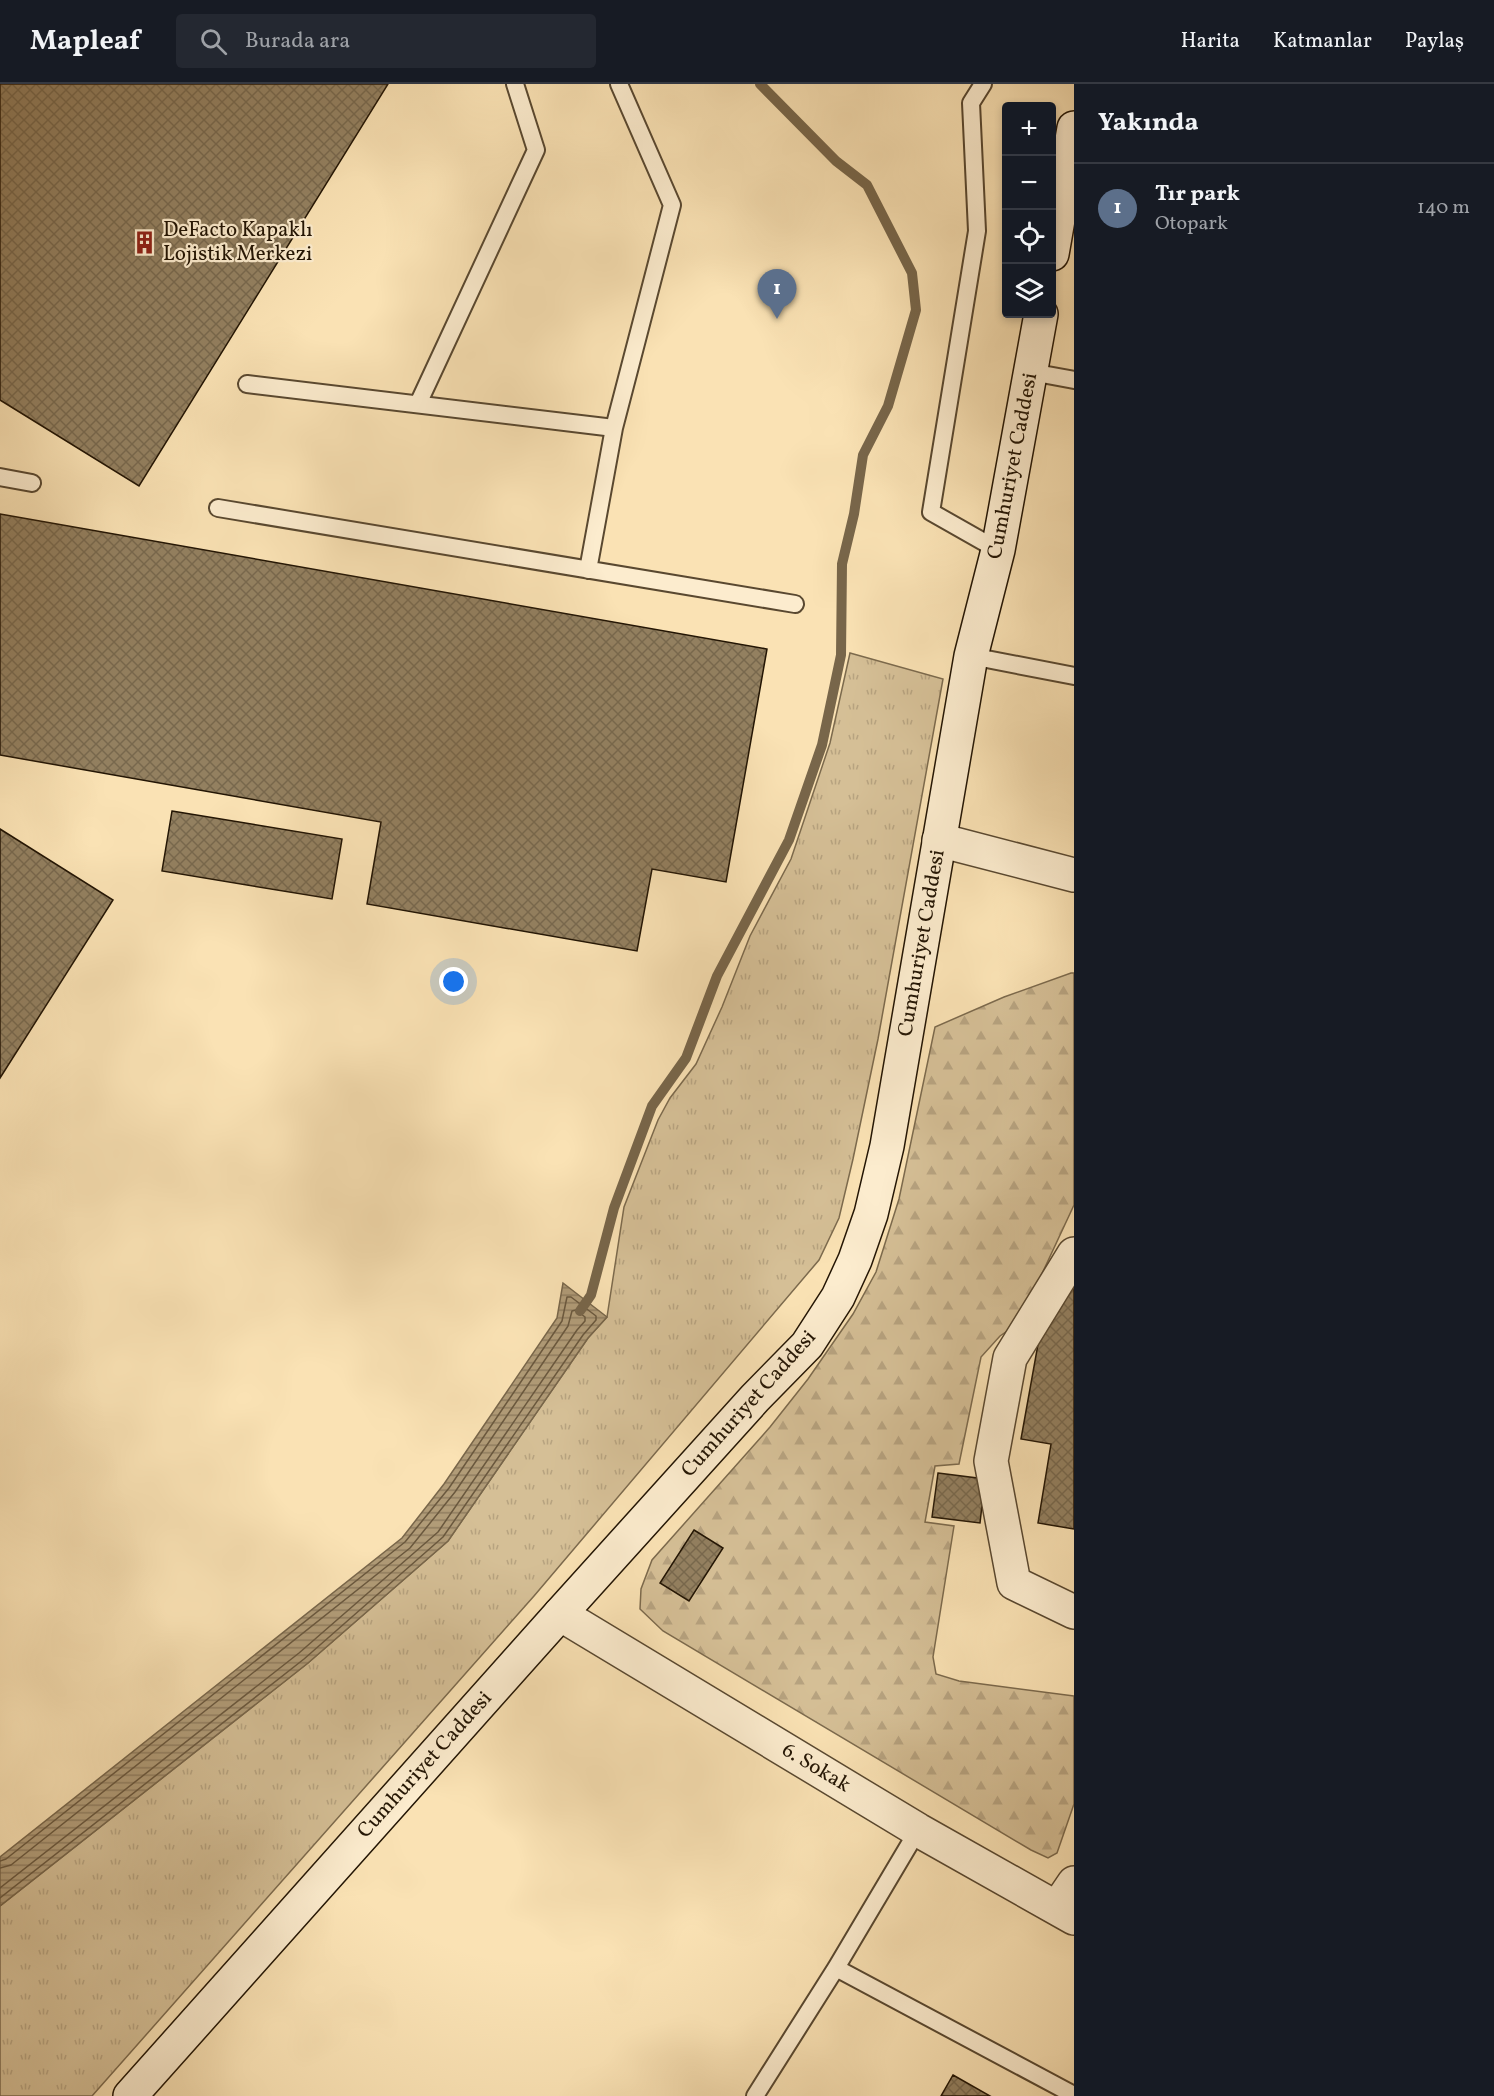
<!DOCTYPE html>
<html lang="tr">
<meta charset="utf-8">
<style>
:root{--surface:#171b24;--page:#242831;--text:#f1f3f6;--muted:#9ea1a6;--line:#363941;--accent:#c59692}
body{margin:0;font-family:Vollkorn,serif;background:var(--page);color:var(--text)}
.controls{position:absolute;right:18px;top:18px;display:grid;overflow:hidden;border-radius:6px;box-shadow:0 3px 9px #0003}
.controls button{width:54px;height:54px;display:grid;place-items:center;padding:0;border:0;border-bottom:2px solid var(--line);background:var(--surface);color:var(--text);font:30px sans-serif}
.you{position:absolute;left:454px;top:898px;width:21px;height:21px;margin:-15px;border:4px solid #fff;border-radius:50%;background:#1a73e8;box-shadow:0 0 0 9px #1a73e833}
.badge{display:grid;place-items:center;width:39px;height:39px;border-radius:50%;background:var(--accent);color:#fff;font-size:20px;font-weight:700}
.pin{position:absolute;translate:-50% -50px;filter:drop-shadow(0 2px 3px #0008)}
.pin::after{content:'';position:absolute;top:32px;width:21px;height:18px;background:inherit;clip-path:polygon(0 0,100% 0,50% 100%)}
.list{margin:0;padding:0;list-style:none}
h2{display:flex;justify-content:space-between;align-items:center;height:78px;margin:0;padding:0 24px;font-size:26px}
h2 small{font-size:20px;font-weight:400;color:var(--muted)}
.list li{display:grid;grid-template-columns:39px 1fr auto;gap:18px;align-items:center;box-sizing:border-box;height:90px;padding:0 24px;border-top:2px solid var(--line)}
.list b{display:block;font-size:22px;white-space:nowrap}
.list p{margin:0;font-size:20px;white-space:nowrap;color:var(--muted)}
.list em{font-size:20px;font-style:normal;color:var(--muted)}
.icon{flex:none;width:33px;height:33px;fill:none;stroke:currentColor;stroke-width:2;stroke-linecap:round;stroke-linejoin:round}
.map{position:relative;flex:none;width:1074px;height:2012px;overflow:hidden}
header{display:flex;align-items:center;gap:36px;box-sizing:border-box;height:84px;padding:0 30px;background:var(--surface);border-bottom:2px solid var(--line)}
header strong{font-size:28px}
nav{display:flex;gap:33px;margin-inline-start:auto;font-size:21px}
.search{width:420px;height:54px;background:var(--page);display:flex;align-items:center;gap:15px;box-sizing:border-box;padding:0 21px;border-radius:6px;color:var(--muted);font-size:22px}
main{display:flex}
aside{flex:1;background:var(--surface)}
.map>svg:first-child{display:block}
.grass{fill:url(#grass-tufts);stroke:#7c6a4d;stroke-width:1.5}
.forest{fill:url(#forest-firs);stroke:#7c6a4d;stroke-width:1.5}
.water{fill:url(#water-rules);stroke:#78664a;stroke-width:1.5}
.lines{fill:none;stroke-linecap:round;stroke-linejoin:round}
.shore{stroke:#6a583e;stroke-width:1.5}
.stream{stroke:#78664a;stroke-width:10}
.building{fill:url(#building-cross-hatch);stroke:#231504;stroke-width:1.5}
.lane-casing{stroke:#594830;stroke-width:20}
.street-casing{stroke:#594830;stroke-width:36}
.secondary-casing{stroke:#231504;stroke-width:36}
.lane{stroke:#fcecce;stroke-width:16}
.street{stroke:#fcecce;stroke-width:33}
.secondary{stroke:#fcecce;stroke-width:33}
.labels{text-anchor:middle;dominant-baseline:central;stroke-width:4.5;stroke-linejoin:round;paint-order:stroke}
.poi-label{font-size:21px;fill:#231504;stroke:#fcecce;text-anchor:start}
.street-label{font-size:21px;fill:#231504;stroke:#fcecce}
</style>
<header>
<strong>Mapleaf</strong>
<div class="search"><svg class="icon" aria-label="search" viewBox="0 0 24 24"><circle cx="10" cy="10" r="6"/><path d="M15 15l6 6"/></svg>Burada ara</div>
<nav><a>Harita</a><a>Katmanlar</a><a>Paylaş</a></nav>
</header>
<main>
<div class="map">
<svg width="1074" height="2012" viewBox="0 0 1074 2012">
<defs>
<pattern id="grass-tufts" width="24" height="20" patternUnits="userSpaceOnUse" patternTransform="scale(1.5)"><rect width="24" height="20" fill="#d5bf96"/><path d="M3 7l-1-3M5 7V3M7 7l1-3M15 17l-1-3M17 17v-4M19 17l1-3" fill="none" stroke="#b7a380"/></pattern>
<pattern id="forest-firs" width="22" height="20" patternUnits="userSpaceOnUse" patternTransform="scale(1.5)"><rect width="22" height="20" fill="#d5bf96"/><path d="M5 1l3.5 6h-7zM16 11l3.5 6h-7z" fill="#b7a380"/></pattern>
<pattern id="water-rules" width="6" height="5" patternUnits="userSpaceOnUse" patternTransform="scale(1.5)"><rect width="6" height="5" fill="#b19c78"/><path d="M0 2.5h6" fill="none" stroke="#907e60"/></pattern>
<pattern id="building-cross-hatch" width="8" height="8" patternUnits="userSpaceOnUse" patternTransform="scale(1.5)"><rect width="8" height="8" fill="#938060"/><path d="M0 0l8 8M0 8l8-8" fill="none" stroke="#78684d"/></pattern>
</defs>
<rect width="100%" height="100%" fill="#fae2b4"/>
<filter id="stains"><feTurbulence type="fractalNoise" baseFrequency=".00333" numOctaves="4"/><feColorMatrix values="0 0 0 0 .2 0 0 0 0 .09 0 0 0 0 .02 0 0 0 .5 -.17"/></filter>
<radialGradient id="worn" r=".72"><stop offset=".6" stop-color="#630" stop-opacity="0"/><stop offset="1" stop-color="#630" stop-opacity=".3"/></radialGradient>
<path class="grass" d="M850 569 943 595 878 955 853 1075 839 1134 819 1176 534 1512 92 2012H0V1822L308 1579 448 1457 588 1254 607 1233 624 1123 658 1036 670 1014 696 980 722 923 750 852 791 775 830 659Z"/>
<path class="forest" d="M1071 889H1074V1121L1019 1239 1000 1252 981 1273 959 1380 935 1382 925 1438 954 1442 933 1573 936 1590 959 1597 1074 1612V1720L1057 1769 1048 1774 1031 1766 663 1547 640 1525 641 1505 652 1476 770 1343 808 1295 853 1230 876 1188 899 1115 935 943 1004 913Z"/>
<path class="water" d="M563 1199 607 1233 588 1254 448 1457 308 1579 0 1822V1773L402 1454 444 1400 557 1234Z"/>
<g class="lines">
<path class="shore" d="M0 1777 6 1775 405 1458 449 1404 562 1237 567 1213H571L596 1232V1236L583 1251 443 1453 304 1575 0 1814
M0 1784 11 1781 410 1464 455 1408 568 1242 572 1227 576 1226 585 1233V1237L577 1246 438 1448 299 1569 0 1804"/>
<path class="stream" d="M580 1227 591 1211 614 1124 652 1022 686 974 717 892 789 756 822 661 841 571 842 480 854 430 863 371 888 322 916 226 912 189 867 101 836 77 760 0"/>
</g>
<path class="building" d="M0 0H388L139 402 0 316Z
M0 430 767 565 726 798 652 785 637 867 367 820 381 738 0 671Z
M172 727 342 755 332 815 162 787Z
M0 745 113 816 0 994Z
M1074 1182V1445L1038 1439 1051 1360 1021 1355 1049 1199Z
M938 1389 985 1395 980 1439 932 1433Z
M694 1446 723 1464 689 1517 660 1499Z
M953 1991 990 2012H941Z"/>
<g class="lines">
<defs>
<path id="lane" d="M983 0 971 19 977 147 931 428 998 466
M1031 288 1074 296
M247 300 614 344 672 121 619 0
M418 320 536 66 515 0
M0 393 32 399
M218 424 795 520
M588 486 614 344
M971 572 1074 592
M836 1884 1074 2011
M755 2012 836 1884 918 1746"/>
<path id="street" d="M939 756 1074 791
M1074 1170 1010 1274 991 1377 1014 1499 1074 1528
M560 1530 918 1746 1074 1834
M1057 1824 1074 1799"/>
<path id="secondary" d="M1052 170 1074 44
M130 2012 560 1530 755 1314 807 1261 838 1213 855 1176 871 1130 887 1062 971 572 998 466 1041 230"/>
</defs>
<use href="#lane" class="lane-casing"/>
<use href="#street" class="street-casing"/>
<use href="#secondary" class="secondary-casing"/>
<use href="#lane" class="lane"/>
<use href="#street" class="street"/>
<use href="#secondary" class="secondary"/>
</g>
<defs>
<symbol id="building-bare" viewBox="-9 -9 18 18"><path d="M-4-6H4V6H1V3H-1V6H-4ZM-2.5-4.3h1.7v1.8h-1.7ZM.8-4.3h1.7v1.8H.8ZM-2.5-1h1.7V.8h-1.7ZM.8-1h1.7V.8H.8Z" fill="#8f2418" stroke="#fcecce" stroke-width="2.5" paint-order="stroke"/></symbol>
</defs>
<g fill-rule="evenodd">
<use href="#building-bare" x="128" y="142" width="33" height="33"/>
</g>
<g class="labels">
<g class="poi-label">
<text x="163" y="146">DeFacto Kapaklı<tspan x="163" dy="24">Lojistik Merkezi</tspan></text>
</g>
<g class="street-label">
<text transform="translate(1013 382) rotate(-79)">Cumhuriyet Caddesi</text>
<text transform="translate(922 859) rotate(-80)">Cumhuriyet Caddesi</text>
<text transform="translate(749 1320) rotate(-48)">Cumhuriyet Caddesi</text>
<text transform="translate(425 1681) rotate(-48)">Cumhuriyet Caddesi</text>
<text transform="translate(816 1684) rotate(31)">6. Sokak</text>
</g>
</g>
<rect width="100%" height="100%" filter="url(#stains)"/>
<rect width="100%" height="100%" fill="url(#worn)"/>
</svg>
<div class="controls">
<button>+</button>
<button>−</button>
<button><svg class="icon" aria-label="locate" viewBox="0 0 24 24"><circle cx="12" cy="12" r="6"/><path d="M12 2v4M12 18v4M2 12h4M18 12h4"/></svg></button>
<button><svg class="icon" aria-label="layers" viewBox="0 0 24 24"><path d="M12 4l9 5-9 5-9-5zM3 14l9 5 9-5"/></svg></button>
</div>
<div class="you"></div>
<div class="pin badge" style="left:777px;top:235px;background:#5c6f8a">1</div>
</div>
<aside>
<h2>Yakında<small></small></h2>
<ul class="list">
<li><span class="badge" style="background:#5c6f8a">1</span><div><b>Tır park</b><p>Otopark</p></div><em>140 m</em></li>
</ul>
</aside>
</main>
